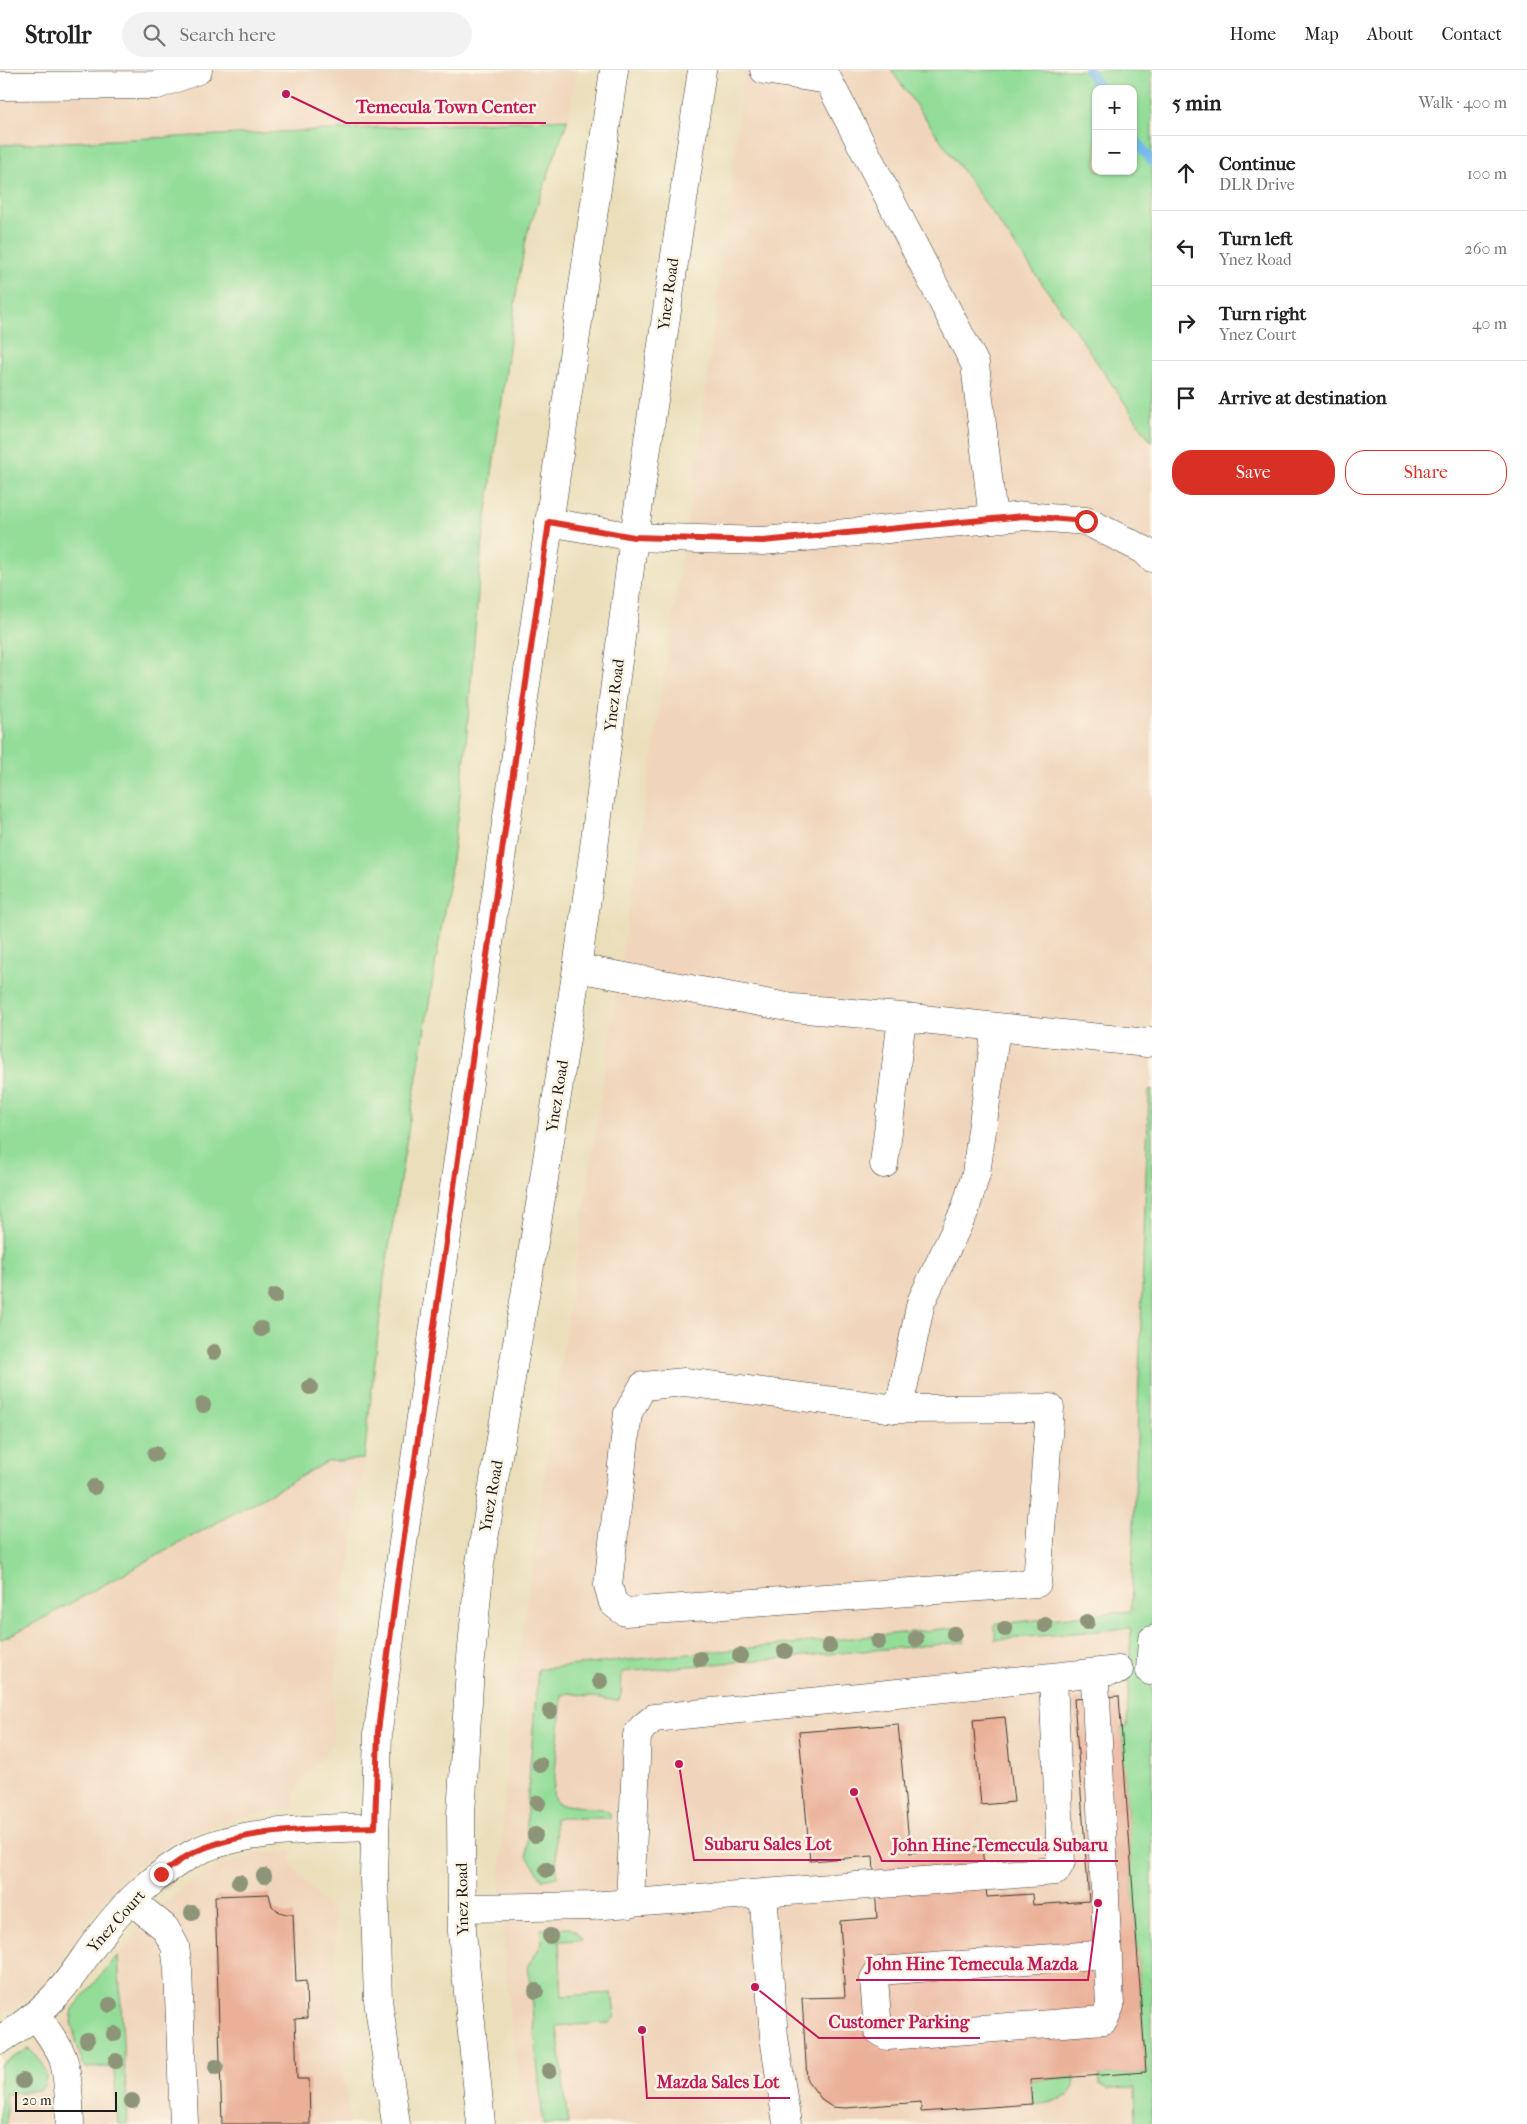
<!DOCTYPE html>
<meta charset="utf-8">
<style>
:root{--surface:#fff;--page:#f2f2f2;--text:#222;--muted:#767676;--line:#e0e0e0;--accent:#d93025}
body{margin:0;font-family:"IM FELL French Canon",serif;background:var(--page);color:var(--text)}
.controls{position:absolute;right:15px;top:15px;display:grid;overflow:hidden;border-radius:10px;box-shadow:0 1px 4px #0004}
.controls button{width:45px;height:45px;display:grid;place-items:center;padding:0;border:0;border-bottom:1px solid var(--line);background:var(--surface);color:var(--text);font:25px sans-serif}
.scale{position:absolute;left:15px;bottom:12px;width:102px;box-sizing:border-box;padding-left:5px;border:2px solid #1c1c1c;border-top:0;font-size:14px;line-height:18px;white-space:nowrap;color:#1c1c1c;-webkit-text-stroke:4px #fcf5e5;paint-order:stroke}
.stop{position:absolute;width:15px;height:15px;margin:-11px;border:4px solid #d93025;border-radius:50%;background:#fff}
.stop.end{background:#d93025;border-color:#fff;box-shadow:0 1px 5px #0008}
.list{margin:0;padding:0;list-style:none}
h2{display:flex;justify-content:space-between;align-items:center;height:65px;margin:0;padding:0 20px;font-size:21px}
h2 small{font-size:16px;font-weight:400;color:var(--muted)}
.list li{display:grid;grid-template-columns:32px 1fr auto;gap:15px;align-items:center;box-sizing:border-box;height:75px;padding:0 20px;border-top:1px solid var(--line)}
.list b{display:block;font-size:19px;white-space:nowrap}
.list p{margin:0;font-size:16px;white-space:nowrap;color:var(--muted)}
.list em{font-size:16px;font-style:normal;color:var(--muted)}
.actions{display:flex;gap:10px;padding:15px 20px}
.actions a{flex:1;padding:11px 0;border:1px solid var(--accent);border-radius:20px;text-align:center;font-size:18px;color:var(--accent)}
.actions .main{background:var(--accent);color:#fff}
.icon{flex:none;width:28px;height:28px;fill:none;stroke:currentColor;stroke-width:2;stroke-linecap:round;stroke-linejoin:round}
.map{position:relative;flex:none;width:1152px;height:2054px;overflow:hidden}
header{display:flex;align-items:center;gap:30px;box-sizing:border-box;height:70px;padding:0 25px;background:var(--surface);border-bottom:1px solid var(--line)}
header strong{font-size:24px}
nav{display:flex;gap:28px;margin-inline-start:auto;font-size:18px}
.search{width:350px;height:45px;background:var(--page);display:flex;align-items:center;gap:12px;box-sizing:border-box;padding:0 18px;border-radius:28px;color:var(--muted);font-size:19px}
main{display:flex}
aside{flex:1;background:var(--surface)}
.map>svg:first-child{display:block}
.built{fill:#f0d5bc}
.green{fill:#93dd98;stroke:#587c5a;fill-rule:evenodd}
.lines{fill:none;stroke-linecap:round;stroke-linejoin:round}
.stream{stroke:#74baeb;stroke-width:10}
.building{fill:#ebb098}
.minor-casing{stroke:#3b3934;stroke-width:29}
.major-casing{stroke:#3b3934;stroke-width:29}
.minor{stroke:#fff;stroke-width:28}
.major{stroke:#fff;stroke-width:28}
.tree{fill:#8d9478}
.route{stroke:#d93025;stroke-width:6}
.labels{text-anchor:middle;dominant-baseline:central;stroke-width:5;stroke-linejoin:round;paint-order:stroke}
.street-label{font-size:16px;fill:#1c1c1c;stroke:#fcf5e5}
.leader{fill:none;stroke:#c2185b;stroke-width:2}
.callout-dot{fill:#c2185b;stroke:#fcf5e5;stroke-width:2}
.callout-label{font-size:18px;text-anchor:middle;font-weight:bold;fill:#c2185b;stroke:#fcf5e5;stroke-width:5;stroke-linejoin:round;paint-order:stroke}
</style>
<header>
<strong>Strollr</strong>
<div class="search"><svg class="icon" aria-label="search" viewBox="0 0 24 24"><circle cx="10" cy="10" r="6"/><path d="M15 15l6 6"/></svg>Search here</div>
<nav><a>Home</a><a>Map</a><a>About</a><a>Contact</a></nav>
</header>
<main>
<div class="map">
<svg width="1152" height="2054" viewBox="0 0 1152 2054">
<rect width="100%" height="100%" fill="#fcf5e5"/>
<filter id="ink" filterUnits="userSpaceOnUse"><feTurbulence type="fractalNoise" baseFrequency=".02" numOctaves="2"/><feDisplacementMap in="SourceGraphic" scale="10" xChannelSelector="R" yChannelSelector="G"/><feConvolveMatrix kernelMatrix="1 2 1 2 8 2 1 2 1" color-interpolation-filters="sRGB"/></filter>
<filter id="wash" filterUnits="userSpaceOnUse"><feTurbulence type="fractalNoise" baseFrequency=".0096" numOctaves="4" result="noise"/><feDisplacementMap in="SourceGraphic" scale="20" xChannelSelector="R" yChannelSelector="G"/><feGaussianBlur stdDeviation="1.12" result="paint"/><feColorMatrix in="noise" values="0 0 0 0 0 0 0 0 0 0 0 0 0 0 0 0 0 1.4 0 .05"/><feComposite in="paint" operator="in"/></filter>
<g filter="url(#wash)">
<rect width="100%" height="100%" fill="#ebdfbb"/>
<path class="built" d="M0 0H577L568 49 0 75Z
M745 0H891L1075 260 1152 373V2054H528L510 1951 500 1805 509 1663 549 1372 702 354Z
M364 1389 341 1555 334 1624 333 1673 294 1721 295 1738 263 1742 223 1752 186 1764 146 1791 121 1812 95 1842 51 1905 25 1930 0 1946V1570L31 1555 327 1392Z
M292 1782V1795L335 1846 336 1920 343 2001 350 2054H0V1995L31 1977 61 1953 87 1925 118 1885 161 1836 189 1813 224 1795 261 1783Z"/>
<path class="green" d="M891 0H1152V373L1075 260ZM1096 19H1133V101H1096Z
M568 49 527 164 517 219 481 485 465 686 450 805 385 1202 364 1389 327 1392 31 1555 0 1570V75Z
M1152 1019V2054H1136L1135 2018 1108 2019 1100 2014 1099 2005 1146 2002 1121 1657H1127L1131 1558 995 1570V1554L1131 1541 1149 1020Z
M962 1557 965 1572 622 1602 621 1625 618 1631 569 1623 562 1625 553 1725 557 1734 602 1739 610 1743V1748H555L557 1807 543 1810 527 1786V1733L538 1599Z
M569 1858 576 1861 582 1870 559 1871 562 1926 612 1923 615 1946 609 1953 557 1956 568 2054H543L528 1895 542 1874 541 1859Z
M118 1885 119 1903 128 2054H118L114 2001 109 1997 86 1998 82 1992 71 1952 73 1939Z
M28 1979C41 1988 51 2002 43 2018L38 2020 5 2024 7 2054H0V1995Z
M1075 2007 1074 2017 1068 2026 1055 2031 1032 2034 1030 2010Z"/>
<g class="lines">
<path class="stream" d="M1088 0 1100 19
M1133 67 1152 91"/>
</g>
<g id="blocks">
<path class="building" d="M1119 1626 1146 2002 1030 2010 1032 2034 921 2042V2032L846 2038 832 2037 823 2031 807 2010 802 1928 845 1927 840 1851 877 1848 873 1786 810 1791 799 1662 898 1654 910 1783 982 1776 987 1827 1032 1824 1033 1835 1089 1831 1074 1629Z
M1005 1647 1014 1732 981 1735 973 1650Z
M269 1824 272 1836 277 1841 286 1844H293L296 1912 306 1911 307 1948 295 1949 297 2009H309L310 2054H222L215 1826Z"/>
</g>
</g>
<g filter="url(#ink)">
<use href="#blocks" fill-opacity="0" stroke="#3b3934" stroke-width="1"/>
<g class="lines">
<defs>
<path id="minor" d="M764 0 828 10 975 294 993 449
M0 16 157 15 198 0
M549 452 634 467 763 471 1024 446 1086 451 1144 480 1152 488
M577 898 793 938 913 948 1147 973 1152 971
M884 1094 902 948
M896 1339 1050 1338 1037 1513 625 1542 613 1533 608 1515 628 1343 643 1316 685 1312 896 1339 902 1324 921 1232 965 1140 976 1104 996 958
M1150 1601 1152 1570
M1094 1603 1096 1627 1110 1936 1104 1950 887 1966 878 1960 874 1909 879 1901 1108 1884
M763 1823 774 1967 787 2054
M132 1831 165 1858 175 1876 178 1900 184 2054
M630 1834 637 1665 643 1657 654 1648 1119 1600
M462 1838 591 1836 1056 1801 1061 1792 1053 1607
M36 1945C45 1959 59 1975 64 1992 69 2012 69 2033 70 2054
M0 1970C20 1957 40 1943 56 1925 74 1906 87 1882 104 1861 127 1831 159 1802 192 1784 238 1759 323 1759 375 1757"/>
<path id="major" d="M396 2054 378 1930 374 1807 378 1661 397 1515 614 0
M481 2054 462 1862 461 1744 470 1598 480 1493 535 1166 577 898 593 785 634 467 702 0"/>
</defs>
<use href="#minor" class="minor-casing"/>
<use href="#major" class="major-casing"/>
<use href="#minor" class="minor"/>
<use href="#major" class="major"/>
</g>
<g class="tree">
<circle cx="275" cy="1226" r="8"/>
<circle cx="261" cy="1259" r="8"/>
<circle cx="214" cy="1282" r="8"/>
<circle cx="310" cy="1317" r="8"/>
<circle cx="203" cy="1335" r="8"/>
<circle cx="155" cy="1384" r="8"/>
<circle cx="94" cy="1417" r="8"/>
<circle cx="1087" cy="1552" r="8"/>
<circle cx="1045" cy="1555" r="8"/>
<circle cx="1005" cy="1559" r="8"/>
<circle cx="954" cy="1564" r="8"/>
<circle cx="916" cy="1569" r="8"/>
<circle cx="878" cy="1572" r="8"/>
<circle cx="829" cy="1576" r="8"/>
<circle cx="785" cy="1581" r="8"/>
<circle cx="740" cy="1586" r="8"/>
<circle cx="700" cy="1589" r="8"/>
<circle cx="600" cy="1611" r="8"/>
<circle cx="550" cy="1641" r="8"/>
<circle cx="540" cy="1695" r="8"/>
<circle cx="538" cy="1733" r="8"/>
<circle cx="535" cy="1765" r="8"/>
<circle cx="547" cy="1800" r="8"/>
<circle cx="264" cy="1806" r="8"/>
<circle cx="239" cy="1812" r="8"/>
<circle cx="192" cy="1843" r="8"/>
<circle cx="550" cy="1866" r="8"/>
<circle cx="536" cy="1921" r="8"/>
<circle cx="110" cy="1935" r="8"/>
<circle cx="114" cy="1964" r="8"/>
<circle cx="87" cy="1970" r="8"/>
<circle cx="116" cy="1991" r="8"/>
<circle cx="216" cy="1997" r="8"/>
<circle cx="549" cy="2001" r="8"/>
<circle cx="23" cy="2011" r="8"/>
<circle cx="132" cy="2031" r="8"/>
</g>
</g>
<g class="lines" filter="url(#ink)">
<path class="route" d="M161 1804C171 1797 182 1788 193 1783 244 1758 319 1759 375 1757L378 1661 397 1515 549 452 634 467 763 471 1024 446 1086 451"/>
</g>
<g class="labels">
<g class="street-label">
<text transform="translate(668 224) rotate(-82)">Ynez Road</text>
<text transform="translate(614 625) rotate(-83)">Ynez Road</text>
<text transform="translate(557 1026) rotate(-81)">Ynez Road</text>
<text transform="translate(491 1426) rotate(-80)">Ynez Road</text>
<text transform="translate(462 1829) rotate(-91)">Ynez Road</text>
<text transform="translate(116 1851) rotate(-48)">Ynez Court</text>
</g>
</g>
<path class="leader" d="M286 24L346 53H546M679 1694L694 1790H841M854 1722L882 1791H1118M1098 1833L1088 1910H856M755 1917L819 1968H980M642 1960L647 2028H790"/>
<g class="callout-dot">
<circle cx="286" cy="24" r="5"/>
<circle cx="679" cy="1694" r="5"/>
<circle cx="854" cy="1722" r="5"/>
<circle cx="1098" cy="1833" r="5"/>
<circle cx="755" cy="1917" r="5"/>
<circle cx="642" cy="1960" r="5"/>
</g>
<g class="callout-label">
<text x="446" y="43">Temecula Town Center</text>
<text x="768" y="1780">Subaru Sales Lot</text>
<text x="1000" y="1781">John Hine Temecula Subaru</text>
<text x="972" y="1900">John Hine Temecula Mazda</text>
<text x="899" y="1958">Customer Parking</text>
<text x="718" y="2018">Mazda Sales Lot</text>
</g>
</svg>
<div class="controls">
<button>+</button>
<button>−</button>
</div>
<div class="scale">20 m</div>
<div class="stop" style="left:1086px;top:451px"></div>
<div class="stop end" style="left:161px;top:1804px"></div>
</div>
<aside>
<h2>5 min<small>Walk · 400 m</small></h2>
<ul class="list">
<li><svg class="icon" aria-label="ahead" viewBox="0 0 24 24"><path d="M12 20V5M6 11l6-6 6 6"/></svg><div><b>Continue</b><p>DLR Drive</p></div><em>100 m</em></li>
<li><svg class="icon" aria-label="left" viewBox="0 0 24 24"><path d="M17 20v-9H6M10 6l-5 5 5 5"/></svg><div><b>Turn left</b><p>Ynez Road</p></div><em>260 m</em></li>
<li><svg class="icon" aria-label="right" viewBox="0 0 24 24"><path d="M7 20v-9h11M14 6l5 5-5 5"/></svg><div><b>Turn right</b><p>Ynez Court</p></div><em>40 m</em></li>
<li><svg class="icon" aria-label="arrive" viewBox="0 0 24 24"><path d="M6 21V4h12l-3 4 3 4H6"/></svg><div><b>Arrive at destination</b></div></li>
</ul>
<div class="actions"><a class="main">Save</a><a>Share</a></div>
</aside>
</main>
